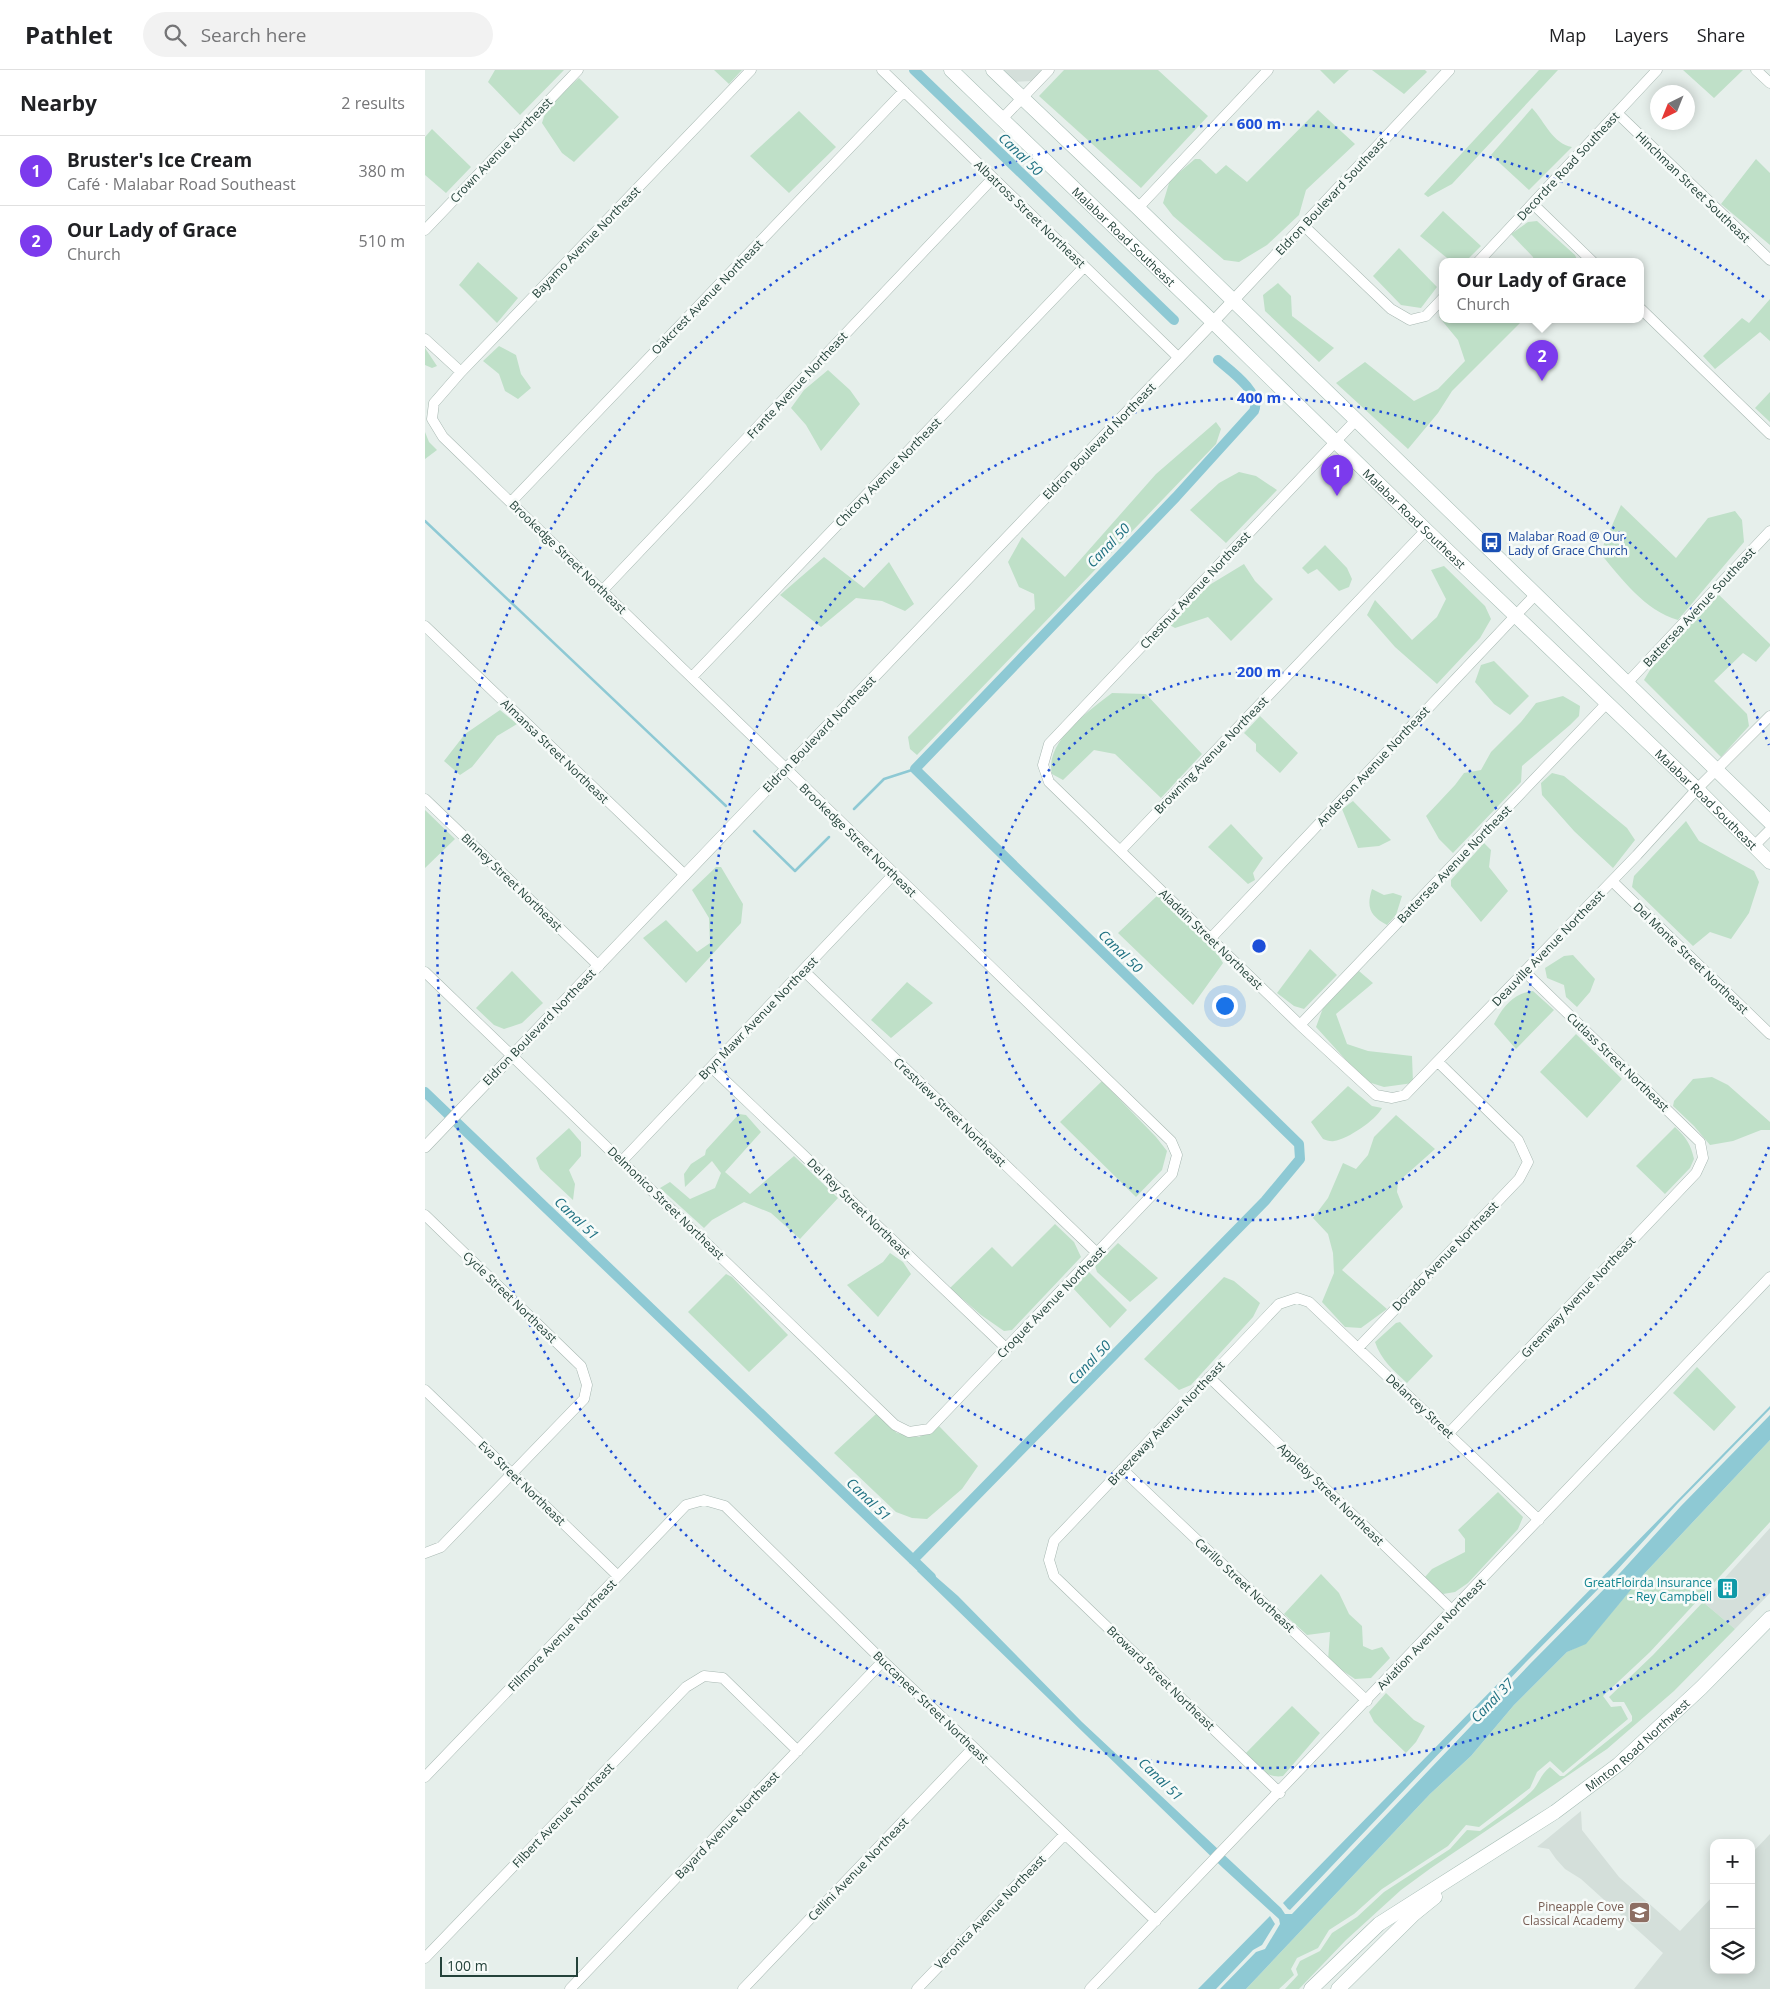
<!DOCTYPE html>
<meta charset="utf-8">
<style>
:root{--surface:#fff;--page:#f2f2f2;--text:#202124;--muted:#757577;--line:#e0e0e0;--accent:#7c3aed}
body{margin:0;font-family:"Open Sans",sans-serif;background:var(--page);color:var(--text)}
.controls{position:absolute;right:15px;bottom:15px;display:grid;overflow:hidden;border-radius:10px;box-shadow:0 2px 12px #0003}
.controls button{width:45px;height:45px;display:grid;place-items:center;padding:0;border:0;border-bottom:1px solid var(--line);background:var(--surface);color:var(--text);font:25px sans-serif}
.compass{position:absolute;left:1225px;top:15px;width:45px;height:45px;border-radius:50%;background:var(--surface);box-shadow:0 2px 12px #0003;rotate:223deg}
.scale{position:absolute;left:15px;bottom:12px;width:138px;box-sizing:border-box;padding-left:5px;border:2px solid #24423a;border-top:0;font-size:14px;line-height:18px;white-space:nowrap;color:#24423a;-webkit-text-stroke:4px #f7fbf9;paint-order:stroke}
.you{position:absolute;left:799px;top:935px;width:18px;height:18px;margin:-12px;border:4px solid #fff;border-radius:50%;background:#1a73e8;box-shadow:0 0 0 8px #1a73e833}
.badge{display:grid;place-items:center;width:32px;height:32px;border-radius:50%;background:var(--accent);color:#fff;font-size:16px;font-weight:700}
.pin{position:absolute;translate:-50% -41px;filter:drop-shadow(0 1px 2px #0008)}
.pin::after{content:'';position:absolute;top:26px;width:18px;height:15px;background:inherit;clip-path:polygon(0 0,100% 0,50% 100%)}
.popup{position:absolute;left:1014px;top:188px;width:205px;height:65px;box-sizing:border-box;display:grid;place-content:center;border-radius:10px;background:var(--surface);filter:drop-shadow(0 1px 4px #0005);font-size:16px;white-space:nowrap;color:var(--muted)}
.popup b{font-size:19px;color:var(--text)}
.popup::after{content:'';position:absolute;left:50%;top:100%;margin-left:-10px;border:10px solid transparent;border-top-color:var(--surface)}
.list{margin:0;padding:0;list-style:none}
h2{display:flex;justify-content:space-between;align-items:center;height:65px;margin:0;padding:0 20px;font-size:21px}
h2 small{font-size:16px;font-weight:400;color:var(--muted)}
.list li{display:grid;grid-template-columns:32px 1fr auto;gap:15px;align-items:center;box-sizing:border-box;height:70px;padding:0 20px;border-top:1px solid var(--line)}
.list b{display:block;font-size:19px;white-space:nowrap}
.list p{margin:0;font-size:16px;white-space:nowrap;color:var(--muted)}
.list em{font-size:16px;font-style:normal;color:var(--muted)}
.icon{flex:none;width:28px;height:28px;fill:none;stroke:currentColor;stroke-width:2;stroke-linecap:round;stroke-linejoin:round}
.map{position:relative;flex:none;width:1345px;height:1919px;overflow:hidden}
header{display:flex;align-items:center;gap:30px;box-sizing:border-box;height:70px;padding:0 25px;background:var(--surface);border-bottom:1px solid var(--line)}
header strong{font-size:24px}
nav{display:flex;gap:28px;margin-inline-start:auto;font-size:18px}
.search{width:350px;height:45px;background:var(--page);display:flex;align-items:center;gap:12px;box-sizing:border-box;padding:0 18px;border-radius:28px;color:var(--muted);font-size:19px}
main{display:flex}
aside{flex:1;background:var(--surface)}
.map>svg:first-child{display:block}
.built{fill:#d4dfda}
.green{fill:#bfe0c8}
.water{fill:#8ec9d4}
.lines{fill:none;stroke-linecap:round;stroke-linejoin:round}
.stream{stroke:#8ec9d4;stroke-width:2.5}
.canal{stroke:#8ec9d4;stroke-width:10}
.minor-casing{stroke:#a8b8b2;stroke-width:11}
.tertiary-casing{stroke:#a8b8b2;stroke-width:12}
.secondary-casing{stroke:#a4bbb3;stroke-width:15}
.minor{stroke:#fff;stroke-width:10}
.tertiary{stroke:#fff;stroke-width:11}
.secondary{stroke:#fff;stroke-width:14}
.ring{fill:none;stroke:#1d4ed8;stroke-width:2.5;stroke-dasharray:2.5 5}
.labels{text-anchor:middle;dominant-baseline:central;stroke-width:5;stroke-linejoin:round;paint-order:stroke}
.street-label{font-size:12px;fill:#24423a;stroke:#f7fbf9}
.transit-label{font-size:12px;fill:#164399;stroke:#f7fbf9;text-anchor:start}
.culture-label{font-size:12px;fill:#0d838f;stroke:#f7fbf9;text-anchor:end}
.education-label{font-size:12px;fill:#785e54;stroke:#f7fbf9;text-anchor:end}
.water-label{font-size:14px;font-style:italic;fill:#1c6f80;stroke:#f7fbf9}
.centre{fill:#1d4ed8;stroke:#f7fbf9;stroke-width:2.5}
.ring-label{font-size:15px;text-anchor:middle;font-weight:bold;fill:#1d4ed8;stroke:#f7fbf9;stroke-width:5;stroke-linejoin:round;paint-order:stroke}
</style>
<header>
<strong>Pathlet</strong>
<div class="search"><svg class="icon" aria-label="search" viewBox="0 0 24 24"><circle cx="10" cy="10" r="6"/><path d="M15 15l6 6"/></svg>Search here</div>
<nav><a>Map</a><a>Layers</a><a>Share</a></nav>
</header>
<main>
<aside>
<h2>Nearby<small>2 results</small></h2>
<ul class="list">
<li><span class="badge">1</span><div><b>Bruster's Ice Cream</b><p>Café · Malabar Road Southeast</p></div><em>380 m</em></li>
<li><span class="badge">2</span><div><b>Our Lady of Grace</b><p>Church</p></div><em>510 m</em></li>
</ul>
</aside>
<div class="map">
<svg width="1345" height="1919" viewBox="0 0 1345 1919">
<rect width="100%" height="100%" fill="#e6efeb"/>
<path class="built" d="M574 0H620L607 11 587 12Z
M1345 1458V1523L1310 1559 1278 1532Z
M1156 1741 1157 1760 1194 1807 1255 1861 1289 1825V1900H1326V1784L1345 1764V1919H1209L1238 1883 1156 1809 1140 1799 1131 1789 1124 1779 1112 1777Z"/>
<path class="green" d="M70 0H139L95 45 63 12Z
M289 0H317L304 14Z
M639 0H733L783 46 716 118 614 26Z
M895 0H924L909 14Z
M947 0H1000L1002 2 979 24Z
M1114 0H1133L1027 114 1003 127 999 124Z
M1258 0H1318L1289 28Z
M154 8 194 47 149 92 137 83 117 53 122 37Z
M1107 38C1120 52 1128 74 1147 77L1104 120 1066 85Z
M893 40 930 74 881 120 874 145 842 175 814 192 799 190 748 146 738 133 745 110 770 89H775L791 104 801 95 822 112Z
M374 41 411 77 364 123 325 86Z
M7 59 46 97 21 123 0 105V67Z
M1331 89 1345 103V175L1296 134Z
M1018 141 1056 176 1040 192H1027L995 166Z
M1112 151 1150 185 1153 192H1109L1108 187 1086 164 1103 152Z
M974 178 1012 217 996 238 976 235 948 206Z
M53 192 93 228 72 253 34 215Z
M853 213 866 226 867 246 909 278 894 292 840 241 838 225Z
M1345 229V271L1335 262 1290 299 1278 286 1317 248 1324 253Z
M1018 242V250H1098L1027 321 1013 343 983 379 911 313 940 292 989 331 1013 319 1040 291 1033 270 1014 247Z
M74 276 91 285 96 304 106 318 93 329 80 321 74 304 58 291Z
M0 278 12 296 7 298 0 295Z
M403 300 425 320 435 334 396 381 381 355 366 338 379 320Z
M1345 322V352L1330 338Z
M791 352 796 359 791 374 492 685 485 679 483 667 610 539 609 524 594 517 583 492 597 467 640 507 731 404Z
M0 362 4 372 12 380 0 389Z
M814 402 831 406 852 420 801 473 765 440 794 413Z
M1196 435 1251 488 1283 448 1310 441 1317 450 1319 472 1253 550C1220 541 1196 508 1175 483Z
M900 475 922 498 927 509 924 517 914 521 892 499 883 504 877 498Z
M399 487 439 518 464 492 489 534 480 541 457 531 431 528 396 557 355 525Z
M819 494 830 511 848 529 806 571 783 547 750 558 743 554 786 514Z
M1019 496 1060 536 1066 549 1055 568 1012 614 970 577 942 545 950 530 987 570 1012 547 1021 529 1006 500Z
M1293 524 1345 574V576L1331 592 1318 583 1289 611 1322 644 1324 656 1296 687 1219 610 1225 600Z
M1069 591 1104 626 1085 645 1069 634 1050 612 1056 595Z
M687 623 721 624 777 684 736 728 690 684 669 680 638 710 627 704C619 672 665 640 687 623Z
M1138 626 1155 636 1154 646 1145 655 1097 696 1096 712 1028 783 1014 769 1001 746 1030 715 1039 703 1056 700 1066 682 1096 652 1111 633Z
M75 640 92 654 72 666 47 697 35 705 19 691 40 664Z
M835 646 873 683 855 703 831 681V674L819 663Z
M1127 703 1139 706 1202 758 1210 770 1188 798 1149 761 1117 725 1116 713Z
M928 731 966 770 954 776 933 778 917 739Z
M0 740 30 769 0 798Z
M1261 751 1274 771 1329 801 1334 812 1324 843 1306 869 1285 862 1268 876 1207 817 1209 806Z
M806 754 838 788 828 803 830 810 823 814 783 777Z
M1059 773 1066 780 1064 797 1083 821 1056 852 1026 816V810Z
M291 797H296L318 834 316 853 261 913 218 868 241 850 272 882 285 873 284 848 267 820Z
M947 819 959 825 968 823 977 826 971 845 962 855C945 846 941 837 947 819Z
M733 825 790 880 798 893 768 935 693 863Z
M885 879 912 905 879 939 869 936 852 923Z
M1148 885 1170 909 1165 922 1152 937 1141 927 1139 915 1122 908 1120 898 1139 886Z
M87 901 118 933 97 953 79 959 69 955 51 938Z
M934 901 948 913 911 944 922 974 943 981 987 986 988 1013 959 1017 940 1011 891 957 898 938Z
M482 912 508 933 466 968 446 950Z
M1108 921 1129 940 1091 979 1069 954C1077 938 1088 923 1108 921Z
M1151 964 1197 1009 1162 1048 1115 1002Z
M1287 1007 1303 1015 1345 1052V1060H1336L1308 1071 1285 1075 1269 1056 1248 1036 1249 1031 1268 1009Z
M677 1011 731 1067 742 1081 737 1100 711 1127 635 1052Z
M923 1016 947 1036 957 1038C951 1050 923 1069 909 1071 906 1072 901 1070 898 1069L886 1052Z
M314 1044 321 1045 336 1062 300 1102 325 1124 369 1086 413 1128 375 1169 346 1143 319 1132 287 1150 279 1158 235 1118 245 1112 265 1129 290 1118 296 1103 287 1091 260 1117 259 1104 266 1094 280 1085 281 1080Z
M971 1045 1010 1079 973 1112 972 1122 978 1137 917 1200 962 1239 936 1258 920 1257 897 1232 909 1203 908 1183 903 1164 888 1148 903 1128 918 1093 931 1099 943 1085 949 1067Z
M1250 1057C1261 1067 1266 1075 1269 1089L1265 1098 1240 1124 1211 1096Z
M144 1058 156 1072V1086L144 1100 150 1114 148 1130 115 1099 111 1088Z
M630 1154 649 1172 656 1187 587 1260 579 1261 556 1245 525 1218 567 1177 587 1197Z
M693 1173 733 1208 705 1232 672 1202 670 1196Z
M465 1183 478 1192 486 1204 453 1247 422 1215 458 1192Z
M663 1201 702 1240 685 1258 647 1217Z
M301 1204 307 1207 363 1265 324 1302 263 1242Z
M799 1207 809 1211 835 1233 828 1247 766 1315 754 1320 719 1289Z
M975 1252 1008 1286 982 1313C969 1301 956 1290 950 1272L971 1253Z
M1272 1297 1311 1337 1289 1361 1248 1323Z
M451 1344 472 1363 494 1367 514 1356 553 1396 537 1419 502 1449 487 1448 471 1442 409 1383Z
M1345 1370V1452L1225 1582 1178 1626 1186 1637 1196 1636 1203 1649 1138 1703 1125 1691 1112 1702 1105 1718 1054 1757 1041 1755 1023 1776 957 1819 929 1844 904 1860 893 1878 872 1888 866 1899 869 1905 854 1919H821L1005 1724 1046 1686 1089 1635 1142 1582 1161 1573 1219 1504Z
M1073 1422 1098 1447 1093 1459 1043 1513 1030 1522 1018 1524 1000 1507 1007 1499 1040 1482V1469L1033 1460Z
M896 1504 914 1523 924 1544 937 1556 938 1576 947 1580 957 1577 965 1588 946 1608 930 1609 903 1591 905 1562 882 1565 859 1544Z
M1278 1532 1310 1559 1249 1621 1182 1679 1006 1798 976 1820 921 1870 874 1919H860L873 1905 871 1899 875 1891 895 1881 907 1863 932 1847 959 1822 1025 1779 1042 1760 1055 1761C1072 1748 1091 1736 1106 1722 1114 1715 1114 1706 1125 1697L1135 1706H1139L1207 1651V1646L1199 1632H1188L1184 1627 1228 1585Z
M961 1623 989 1650 1000 1656 991 1672 981 1683 949 1652 944 1642Z
M867 1636 895 1663 858 1706C840 1709 832 1695 821 1683Z"/>
<path class="water" d="M1345 1336V1339L1253 1433 1192 1500 1101 1592 865 1840 863 1839 858 1833Z
M1345 1345V1370L1219 1504 1161 1574 1142 1582 1089 1635 1046 1686 1005 1724 821 1919H795L831 1882 840 1879 855 1854 854 1849 798 1798 492 1501 501 1498 533 1526 657 1652 856 1838 860 1844H867L1104 1595 1195 1503 1256 1436Z
M845 1846 850 1854 837 1875 828 1880 791 1919H773Z"/>
<g class="lines">
<path class="stream" d="M0 451 301 736
M429 739 459 709 490 699
M329 761 370 801 404 767"/>
<path class="canal" d="M489 0 749 250
M0 1022 506 1507
M488 1490 840 1131 875 1089 874 1074 490 699 751 427 829 341C837 323 806 301 793 290"/>
<defs>
<path id="minor" d="M457 0 754 288
M1331 0 1345 13
M1192 43 1345 190
M577 49 624 0
M1108 134 1168 192
M713 138 843 0
M878 155 966 239 985 250 1001 246 1018 228
M0 160 153 0
M1053 192 1232 0
M1216 239 1345 364
M0 269 36 302
M931 350 624 674 618 695 624 712 875 955 951 1025 967 1028 980 1025 1212 785 1272 719 1345 646
M86 432 479 21
M177 521 568 108
M0 556 260 805
M267 607 659 197
M1203 612 1345 461
M0 729 174 896
M1329 776 1345 760
M696 780 1001 460
M1187 811 1345 964
M786 868 1111 524
M379 901 672 1183
M0 902 470 1355 484 1362 504 1359 747 1104 752 1085 746 1071 18 367 7 349 9 333 36 302 326 0
M875 955 1182 633
M286 997 582 1279
M197 1091 469 804
M0 1145 156 1296 162 1315 159 1329 16 1477 0 1483
M933 1278 1094 1109 1103 1092 1093 1070 1013 992
M784 1307 1028 1541
M0 1320 193 1506
M1024 1363 1271 1103 1278 1088 1275 1072 1099 901
M697 1399 942 1631
M0 1707 261 1435 279 1430 300 1436 458 1591 731 1851
M855 1723 629 1506 624 1490 629 1471 854 1234 872 1228 884 1232 1114 1450
M0 1888 261 1617 279 1606 298 1608 373 1681
M145 1919 458 1591
M318 1919 548 1678
M492 1919 639 1765
M665 1919 1345 1207"/>
<path id="tertiary" d="M0 1077 788 252 1024 0"/>
<g id="secondary">
<path id="s1" d="M526 0 788 252 1001 460 1272 719 1345 792"/>
<path d="M568 0 713 138 1345 752"/>
<path id="s2" d="M886 1919 954 1854 1130 1742 1194 1694 1276 1618 1345 1548"/>
<path d="M913 1919 989 1844 1010 1827"/>
</g>
</defs>
<use href="#minor" class="minor-casing"/>
<use href="#tertiary" class="tertiary-casing"/>
<use href="#secondary" class="secondary-casing"/>
<use href="#minor" class="minor"/>
<use href="#tertiary" class="tertiary"/>
<use href="#secondary" class="secondary"/>
</g>
<g class="ring">
<circle cx="834" cy="876" r="274"/>
<path d="M1344 1077A548 548 0 1 1 1344 675"/>
<path d="M1340 1524A822 822 0 1 1 1340 228"/>
</g>
<defs>
<symbol id="bus-square" viewBox="-11 -11 22 22"><rect x="-9" y="-9" width="18" height="18" rx="4" fill="#1a4fb4" stroke="#f7fbf9"/><path d="M-5-6H5V4H4V6H2V4H-2V6H-4V4H-5ZM-3.5-4V0h7V-4ZM-3.5 1.2v1.5H-2V1.2ZM2 1.2v1.5H3.5V1.2Z" fill="#fff"/></symbol>
<symbol id="building-square" viewBox="-11 -11 22 22"><rect x="-9" y="-9" width="18" height="18" rx="4" fill="#0f9aa8" stroke="#f7fbf9"/><path d="M-4-6H4V6H1V3H-1V6H-4ZM-2.5-4.3h1.7v1.8h-1.7ZM.8-4.3h1.7v1.8H.8ZM-2.5-1h1.7V.8h-1.7ZM.8-1h1.7V.8H.8Z" fill="#fff"/></symbol>
<symbol id="school-square" viewBox="-11 -11 22 22"><rect x="-9" y="-9" width="18" height="18" rx="4" fill="#8d6e63" stroke="#f7fbf9"/><path d="M0-5L7-2L0 1L-7-2ZM-4 1L0 2.5L4 1V4Q0 6-4 4Z" fill="#fff"/></symbol>
</defs>
<g fill-rule="evenodd">
<use href="#bus-square" x="1054" y="460" width="25" height="25"/>
<use href="#building-square" x="1290" y="1506" width="25" height="25"/>
<use href="#school-square" x="1202" y="1830" width="25" height="25"/>
</g>
<g class="labels">
<g class="street-label">
<text transform="translate(76 80) rotate(-46)">Crown Avenue Northeast</text>
<text transform="translate(1143 96) rotate(-47)">Decordre Road Southeast</text>
<text transform="translate(1268 117) rotate(44)">Hinchman Street Southeast</text>
<text transform="translate(906 126) rotate(-47)">Eldron Boulevard Southeast</text>
<text transform="translate(605 144) rotate(44)">Albatross Street Northeast</text>
<text stroke="none"><textPath href="#s1" startOffset="240">Malabar Road Southeast</textPath></text>
<text transform="translate(161 172) rotate(-46)">Bayamo Avenue Northeast</text>
<text transform="translate(282 227) rotate(-46)">Oakcrest Avenue Northeast</text>
<text transform="translate(372 315) rotate(-47)">Frante Avenue Northeast</text>
<text transform="translate(674 371) rotate(-46)">Eldron Boulevard Northeast</text>
<text transform="translate(463 402) rotate(-46)">Chicory Avenue Northeast</text>
<text stroke="none"><textPath href="#s1" startOffset="645">Malabar Road Southeast</textPath></text>
<text transform="translate(143 487) rotate(44)">Brookedge Street Northeast</text>
<text transform="translate(770 520) rotate(-47)">Chestnut Avenue Northeast</text>
<text transform="translate(1274 537) rotate(-47)">Battersea Avenue Southeast</text>
<text transform="translate(394 664) rotate(-46)">Eldron Boulevard Northeast</text>
<text transform="translate(130 681) rotate(44)">Almansa Street Northeast</text>
<text transform="translate(786 685) rotate(-46)">Browning Avenue Northeast</text>
<text transform="translate(948 696) rotate(-47)">Anderson Avenue Northeast</text>
<text stroke="none"><textPath href="#s1" startOffset="1050">Malabar Road Southeast</textPath></text>
<text transform="translate(433 770) rotate(44)">Brookedge Street Northeast</text>
<text transform="translate(1029 794) rotate(-46)">Battersea Avenue Northeast</text>
<text transform="translate(87 812) rotate(44)">Binney Street Northeast</text>
<text transform="translate(786 869) rotate(44)">Aladdin Street Northeast</text>
<text transform="translate(1123 878) rotate(-46)">Deauville Avenue Northeast</text>
<text transform="translate(1266 888) rotate(44)">Del Monte Street Northeast</text>
<text transform="translate(333 948) rotate(-46)">Bryn Mawr Avenue Northeast</text>
<text transform="translate(114 957) rotate(-46)">Eldron Boulevard Northeast</text>
<text transform="translate(1193 992) rotate(44)">Cutlass Street Northeast</text>
<text transform="translate(525 1042) rotate(44)">Crestview Street Northeast</text>
<text transform="translate(241 1133) rotate(44)">Delmonico Street Northeast</text>
<text transform="translate(434 1138) rotate(44)">Del Rey Street Northeast</text>
<text transform="translate(1020 1186) rotate(-46)">Dorado Avenue Northeast</text>
<text transform="translate(85 1227) rotate(44)">Cycle Street Northeast</text>
<text transform="translate(1153 1227) rotate(-47)">Greenway Avenue Northeast</text>
<text transform="translate(626 1232) rotate(-46)">Croquet Avenue Northeast</text>
<text transform="translate(995 1336) rotate(43)">Delancey Street</text>
<text transform="translate(741 1353) rotate(-47)">Breezeway Avenue Northeast</text>
<text transform="translate(97 1413) rotate(44)">Eva Street Northeast</text>
<text transform="translate(906 1424) rotate(44)">Appleby Street Northeast</text>
<text transform="translate(820 1515) rotate(43)">Carillo Street Northeast</text>
<text transform="translate(1006 1564) rotate(-46)">Aviation Avenue Northeast</text>
<text transform="translate(137 1565) rotate(-46)">Fillmore Avenue Northeast</text>
<text transform="translate(736 1608) rotate(44)">Broward Street Northeast</text>
<text transform="translate(506 1637) rotate(44)">Buccaneer Street Northeast</text>
<text stroke="none"><textPath href="#s2" startOffset="409">Minton Road Northwest</textPath></text>
<text transform="translate(138 1745) rotate(-46)">Filbert Avenue Northeast</text>
<text transform="translate(302 1755) rotate(-46)">Bayard Avenue Northeast</text>
<text transform="translate(433 1799) rotate(-46)">Cellini Avenue Northeast</text>
<text transform="translate(565 1842) rotate(-46)">Veronica Avenue Northeast</text>
</g>
<g class="transit-label">
<text x="1083" y="466">Malabar Road @ Our<tspan x="1083" dy="14">Lady of Grace Church</tspan></text>
</g>
<g class="culture-label">
<text x="1287" y="1512">GreatFloirda Insurance<tspan x="1287" dy="14">- Rey Campbell</tspan></text>
</g>
<g class="education-label">
<text x="1199" y="1836">Pineapple Cove<tspan x="1199" dy="14">Classical Academy</tspan></text>
</g>
<g class="water-label">
<text transform="translate(596 84) rotate(44)">Canal 50</text>
<text transform="translate(683 475) rotate(-46)">Canal 50</text>
<text transform="translate(696 881) rotate(44)">Canal 50</text>
<text transform="translate(152 1148) rotate(44)">Canal 51</text>
<text transform="translate(664 1292) rotate(-46)">Canal 50</text>
<text transform="translate(444 1429) rotate(44)">Canal 51</text>
<text transform="translate(1067 1630) rotate(-46)">Canal 37</text>
<text transform="translate(736 1709) rotate(44)">Canal 51</text>
</g>
</g>
<circle cx="834" cy="876" r="8" class="centre"/>
<g class="ring-label">
<text x="834" y="59">600 m</text>
<text x="834" y="333">400 m</text>
<text x="834" y="607">200 m</text>
</g>
</svg>
<div class="controls">
<button>+</button>
<button>−</button>
<button><svg class="icon" aria-label="layers" viewBox="0 0 24 24"><path d="M12 4l9 5-9 5-9-5zM3 14l9 5 9-5"/></svg></button>
</div>
<svg class="compass" viewBox="-18 -18 36 36"><path d="M0-13l5 13h-10z" fill="#e53935"/><path d="M0 13l5-13h-10z" fill="#757577"/></svg>
<div class="scale">100 m</div>
<div class="you"></div>
<div class="pin badge" style="left:912px;top:426px">1</div>
<div class="pin badge" style="left:1117px;top:311px">2</div>
<div class="popup"><b>Our Lady of Grace</b>Church</div>
</div>
</main>
